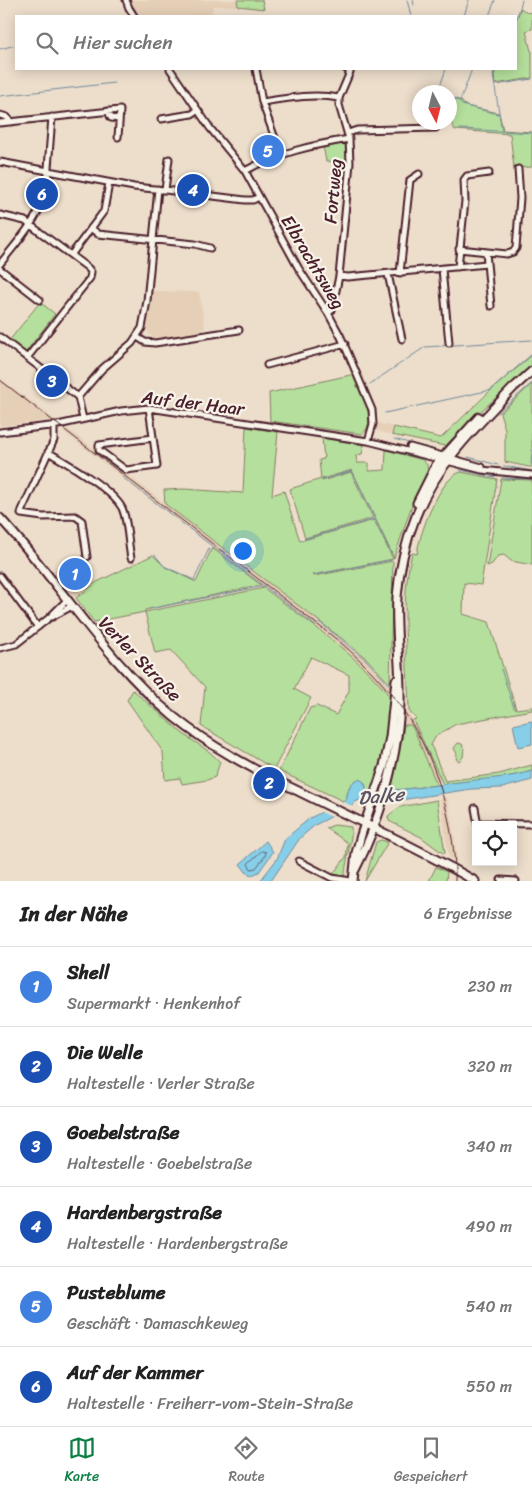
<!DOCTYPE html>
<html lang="de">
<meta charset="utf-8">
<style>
:root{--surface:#fff;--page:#f2f2f2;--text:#222;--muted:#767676;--line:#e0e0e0;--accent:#0b8043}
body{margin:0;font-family:Sriracha,sans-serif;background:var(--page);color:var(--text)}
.controls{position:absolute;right:15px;bottom:15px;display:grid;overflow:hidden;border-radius:0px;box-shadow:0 2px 12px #0003}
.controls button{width:45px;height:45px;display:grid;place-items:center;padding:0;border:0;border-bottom:1px solid var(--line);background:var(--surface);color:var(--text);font:25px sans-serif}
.compass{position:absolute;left:412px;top:85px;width:45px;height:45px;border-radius:50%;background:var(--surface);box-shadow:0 2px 12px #0003;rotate:173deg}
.you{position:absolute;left:242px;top:550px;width:18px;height:18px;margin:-12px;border:4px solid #fff;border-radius:50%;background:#1a73e8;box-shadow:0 0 0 8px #1a73e833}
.badge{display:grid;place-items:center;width:32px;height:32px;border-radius:50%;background:var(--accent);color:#fff;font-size:16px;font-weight:700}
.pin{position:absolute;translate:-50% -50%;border:2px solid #fff;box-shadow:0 1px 5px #0006}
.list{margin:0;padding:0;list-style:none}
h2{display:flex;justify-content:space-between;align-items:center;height:65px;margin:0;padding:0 20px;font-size:21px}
h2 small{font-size:16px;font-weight:400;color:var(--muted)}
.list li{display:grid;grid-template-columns:32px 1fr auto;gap:15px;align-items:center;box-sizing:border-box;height:80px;padding:0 20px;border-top:1px solid var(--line)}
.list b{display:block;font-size:19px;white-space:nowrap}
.list p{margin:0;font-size:16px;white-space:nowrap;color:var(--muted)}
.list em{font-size:16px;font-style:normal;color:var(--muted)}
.icon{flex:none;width:28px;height:28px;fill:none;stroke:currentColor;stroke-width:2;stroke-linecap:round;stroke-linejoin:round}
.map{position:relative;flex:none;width:532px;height:881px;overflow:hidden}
.search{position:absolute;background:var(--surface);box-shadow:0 2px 12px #0003;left:15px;right:15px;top:15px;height:55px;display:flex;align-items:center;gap:12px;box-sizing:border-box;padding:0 18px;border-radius:0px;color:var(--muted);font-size:19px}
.sheet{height:545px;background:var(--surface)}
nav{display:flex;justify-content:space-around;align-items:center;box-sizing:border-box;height:70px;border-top:1px solid var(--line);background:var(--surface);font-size:14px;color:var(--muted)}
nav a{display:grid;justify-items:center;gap:2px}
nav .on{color:var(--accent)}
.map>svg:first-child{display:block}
.built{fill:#e6cfb7}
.green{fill:#b5df9c;stroke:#807f64}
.water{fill:#87cfe8;stroke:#6f899c}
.pier{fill:#eddecb}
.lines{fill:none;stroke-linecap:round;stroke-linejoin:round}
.shore{stroke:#626577;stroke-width:1}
.stream{stroke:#6f899c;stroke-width:1}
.minor-casing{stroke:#4a1f2b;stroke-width:9}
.secondary-casing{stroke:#4a1f2b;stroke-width:11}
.minor{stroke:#f7f3e8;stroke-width:5}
.secondary{stroke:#f7f3e8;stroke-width:7}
.rail{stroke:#4a1f2b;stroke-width:1}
.labels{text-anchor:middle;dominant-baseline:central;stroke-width:4.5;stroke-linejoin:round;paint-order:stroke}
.street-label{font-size:18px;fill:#4a1f2b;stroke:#f7f3e8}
.water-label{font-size:19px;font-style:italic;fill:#5c5464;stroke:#f7f3e8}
</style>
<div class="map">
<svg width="532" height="881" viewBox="0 0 532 881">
<rect width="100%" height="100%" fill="#eddecb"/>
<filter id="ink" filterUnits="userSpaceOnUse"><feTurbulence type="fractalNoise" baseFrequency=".02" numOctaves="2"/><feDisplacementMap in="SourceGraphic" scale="10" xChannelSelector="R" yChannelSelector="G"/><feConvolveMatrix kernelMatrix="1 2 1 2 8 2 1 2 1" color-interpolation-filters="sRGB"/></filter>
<g filter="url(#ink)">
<path class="built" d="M130 0H237L238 6H213L211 16H138Z
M152 291 199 292 205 328 198 333 161 338 151 337 147 330Z
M0 378 55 420 0 426Z
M378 423 394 427 392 435 377 431Z
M68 429 268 583 319 620 317 622 365 660 393 691 392 699 365 668 339 644 61 430Z
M72 557 97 582 76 598 54 571Z
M405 707 419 731 442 781 436 782 411 725H404Z
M447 797 453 828 457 862 449 858 440 799Z"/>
<path class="green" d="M237 0H262L264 9 238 6Z
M521 8 527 13 532 12V29L526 31 531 51H532V78L495 84 494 75 496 69H516V20Z
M450 97 461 101 466 106 499 113 503 130 532 132V167L514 168 510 134 455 130 451 122Z
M344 143 348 150 347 164 326 161 323 146Z
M40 302 55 314 25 353 9 341Z
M532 355V367L475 416 445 446 392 435 394 427 441 438 489 392Z
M355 374C360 388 379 422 362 434L270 421 269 393Z
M532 384V467H529L505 462V429L500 413Z
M246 427 278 432 272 495 284 491 300 541 374 520 393 559 313 575 314 576 393 561 390 684 367 659 345 641 165 504 164 490 184 489 243 493Z
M322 438 364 445 362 454 356 455 357 463H369V471L385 470 386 450 423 460 427 465 428 473 413 502 394 558 352 470 322 479V481L351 472 373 518 305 538 290 489 321 479 319 460 324 459Z
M461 472 497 479 481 585 464 583 463 614 489 622 516 709 532 707V710L456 724 436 736 431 745 445 781 499 774 532 765V771C503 780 473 780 443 784L413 720 416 719 409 711C408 659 399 604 412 553L417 554C419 534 440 477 461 472Z
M501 479 532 480V565L511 561 504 555 498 556 492 564 487 566Z
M212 548 261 585 145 610V612L264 588C309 623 356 653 392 699 389 730 381 759 372 789L370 791 367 790 364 782 349 787 346 800 343 801 279 771 310 708 317 706 336 715 349 691V675L311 657 294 689 311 698 274 769 201 726 205 687 171 650 155 653 145 612 94 622 76 598 97 582 153 555 165 567 196 582Z
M133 690 182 733 211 753 220 762 215 777 207 780 182 784 180 778 165 780 163 752 127 700Z
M404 725H411L415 732 437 785 391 791 400 750Z
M458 743 462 744 464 749 463 757 459 761 456 759 457 754 454 748Z
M437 800 445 853 444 854 421 837 389 821 388 816 400 807Z
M334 825 351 827V837L344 878 333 874 346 857 348 843 326 828Z
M381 840 388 842 365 881 376 842Z
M436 867 447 872 446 881H429Z"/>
<path class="water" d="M532 721V744L518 747 513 725Z
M532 771V780L502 788 471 789 407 799H362L355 802 352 806 315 825 300 838 271 881H260L277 859 285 839 310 818 346 800C348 791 349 782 359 779L364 782 367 790 370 791C402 791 434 785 467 781 489 778 510 778 532 771Z
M266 841 273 852 259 872 252 875 247 873 240 864Z"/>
<path class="pier" d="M339 800 354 807 332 817 319 811Z"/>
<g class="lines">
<path class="shore" d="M262 851 266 852 265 856 256 868 251 869 248 864Z"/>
<path class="stream" d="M407 0 411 16
M413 0 414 5
M519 11 522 0
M464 16 469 0
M489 16 495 0
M516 19 519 11
M0 49 16 45
M472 69 460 101 462 105 498 114
M495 69 493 75 502 131
M496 85 532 79
M438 92 446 69
M0 96 114 83
M450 98 460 101
M460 129 532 133
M0 158 44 167
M51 168 114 180
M370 384 425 347 532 340
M385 413 491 390 532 354
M498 413 532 383
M394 439 432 449
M395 452 423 459
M468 457 498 465
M531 464 532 449
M504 466 532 471
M460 470 495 477
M122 477 316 626
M502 478 532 479
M322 480 352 471 375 519
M301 540 375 519 391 553
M155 555 164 566 194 580 209 549
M314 575 391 560
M149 609 264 586
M319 622 366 660 390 686
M501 669 514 708"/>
<defs>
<path id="minor" d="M126 0 129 8 134 16
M170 69 210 128 245 171 299 269 328 313 341 337 372 410 373 424 368 441
M256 69 262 102 281 155
M262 102C287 98 314 93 339 98
M108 111 111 118 119 119
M0 115 7 117 11 122
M161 119 192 114 198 110
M0 123 120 110 118 137
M348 133 357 130 436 128
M0 162 134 187 165 190 245 200H253L259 197
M245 171C277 153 313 145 349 139
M165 190 169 159
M0 215 25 221 88 268 91 272 90 278 27 358
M91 228 98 234 195 244 210 248
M459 249 507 254 513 252 516 248 520 198 518 169
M486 252 491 306
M71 255 104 211 109 183
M0 264C25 232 48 211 48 168L52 117
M458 267 465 201 464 180 467 176 489 173
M0 269 40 300
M442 269 449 343
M400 273 410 180 419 174
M388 274 402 339
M339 276 348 277 487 264
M328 313 332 310 339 276 350 163 349 139 339 105V98L350 72 346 69
M0 337 78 397 83 419
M137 337 145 342 155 343 239 330
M267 365 345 344
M78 397 102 369 132 343 142 328 147 301 158 189
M149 408 157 466 126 470 99 450V445L153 438
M54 425V440L22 510 21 514 43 517 75 516 82 521 87 557
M0 432 58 425 121 411 149 408 368 441 482 470 532 475
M410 447 482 467
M48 452C67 463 112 489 122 508 128 521 128 544 131 558
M0 576 38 627
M52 617 72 606
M0 648 16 644 49 618 67 600
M475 808 478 825
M478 823 532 824
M299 861 332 878 351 881
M501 880 516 881"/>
<path id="secondary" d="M512 389 532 371
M417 503 436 465 479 417
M0 518C60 583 105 660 174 717 211 747 253 769 296 790 356 820 417 847 475 881
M355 870C380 822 398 757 400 703 401 668 395 632 397 597 399 570 406 541 416 516 437 464 476 427 514 387
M353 881 356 853 361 835 384 766 390 737 396 680"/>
</defs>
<use href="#minor" class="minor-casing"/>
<use href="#secondary" class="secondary-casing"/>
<use href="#minor" class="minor"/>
<use href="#secondary" class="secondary"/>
<path class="rail" d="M0 380 340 642C397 691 432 742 448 817 452 837 456 860 455 881"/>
</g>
</g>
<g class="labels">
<g class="street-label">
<text transform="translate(333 191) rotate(-85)">Fortweg</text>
<text transform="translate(313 262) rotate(59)">Elbrachtsweg</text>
<text transform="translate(193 403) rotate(7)">Auf der Haar</text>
<text transform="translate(140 659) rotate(46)">Verler Straße</text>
</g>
<g class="water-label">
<text transform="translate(381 796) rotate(-5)">Dalke</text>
</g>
</g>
</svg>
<div class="controls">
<button><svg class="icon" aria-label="locate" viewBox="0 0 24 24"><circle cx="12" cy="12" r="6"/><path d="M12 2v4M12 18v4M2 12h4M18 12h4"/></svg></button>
</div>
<svg class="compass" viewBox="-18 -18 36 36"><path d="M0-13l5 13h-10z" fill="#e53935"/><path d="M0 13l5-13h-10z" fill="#767676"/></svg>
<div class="you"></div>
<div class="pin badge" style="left:75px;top:574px;background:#3f7fe0">1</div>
<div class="pin badge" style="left:269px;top:783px;background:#1a4fb4">2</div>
<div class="pin badge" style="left:52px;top:381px;background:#1a4fb4">3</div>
<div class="pin badge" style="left:193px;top:190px;background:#1a4fb4">4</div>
<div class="pin badge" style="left:268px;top:151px;background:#3f7fe0">5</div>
<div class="pin badge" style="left:42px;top:194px;background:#1a4fb4">6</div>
<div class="search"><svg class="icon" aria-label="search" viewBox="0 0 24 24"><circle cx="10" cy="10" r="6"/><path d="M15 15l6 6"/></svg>Hier suchen</div>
</div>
<section class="sheet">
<h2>In der Nähe<small>6 Ergebnisse</small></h2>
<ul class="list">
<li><span class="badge" style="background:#3f7fe0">1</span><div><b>Shell</b><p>Supermarkt · Henkenhof</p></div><em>230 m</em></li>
<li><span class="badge" style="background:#1a4fb4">2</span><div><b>Die Welle</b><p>Haltestelle · Verler Straße</p></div><em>320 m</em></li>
<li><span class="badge" style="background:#1a4fb4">3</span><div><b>Goebelstraße</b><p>Haltestelle · Goebelstraße</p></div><em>340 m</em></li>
<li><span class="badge" style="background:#1a4fb4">4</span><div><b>Hardenbergstraße</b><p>Haltestelle · Hardenbergstraße</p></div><em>490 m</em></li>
<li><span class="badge" style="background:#3f7fe0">5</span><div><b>Pusteblume</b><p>Geschäft · Damaschkeweg</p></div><em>540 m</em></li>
<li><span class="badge" style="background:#1a4fb4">6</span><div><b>Auf der Kammer</b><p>Haltestelle · Freiherr-vom-Stein-Straße</p></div><em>550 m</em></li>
</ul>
</section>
<nav>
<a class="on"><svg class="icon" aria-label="map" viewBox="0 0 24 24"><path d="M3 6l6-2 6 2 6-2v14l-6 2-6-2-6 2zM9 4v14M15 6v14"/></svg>Karte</a>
<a><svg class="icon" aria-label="directions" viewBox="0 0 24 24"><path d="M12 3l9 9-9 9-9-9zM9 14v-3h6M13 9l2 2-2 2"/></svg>Route</a>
<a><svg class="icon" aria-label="saved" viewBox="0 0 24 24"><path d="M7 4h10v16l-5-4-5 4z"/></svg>Gespeichert</a>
</nav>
